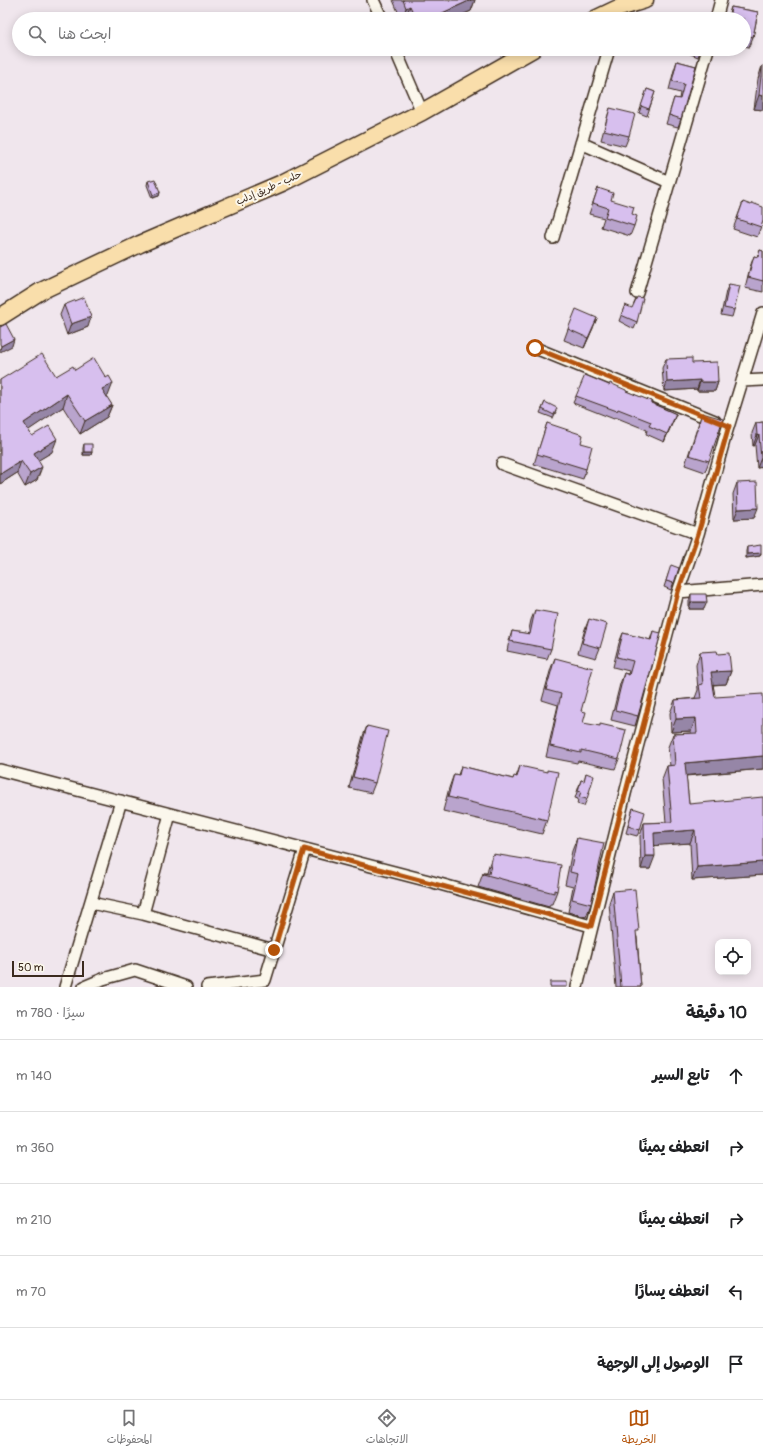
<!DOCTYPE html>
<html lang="ar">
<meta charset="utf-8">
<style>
:root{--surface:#fff;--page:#f2f2f2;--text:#202124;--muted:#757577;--line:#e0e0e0;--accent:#b45309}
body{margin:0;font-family:Pangolin,"Playpen Sans Arabic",sans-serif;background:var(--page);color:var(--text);direction:rtl}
.controls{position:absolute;right:12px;bottom:12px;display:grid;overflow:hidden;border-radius:8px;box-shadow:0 2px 10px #0003}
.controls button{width:36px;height:36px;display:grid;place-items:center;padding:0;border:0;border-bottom:1px solid var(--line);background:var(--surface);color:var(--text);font:20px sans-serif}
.scale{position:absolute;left:12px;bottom:10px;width:72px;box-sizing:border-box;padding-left:4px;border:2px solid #3b2a1e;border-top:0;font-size:11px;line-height:14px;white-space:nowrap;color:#3b2a1e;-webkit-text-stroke:3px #fbf7ec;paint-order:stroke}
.stop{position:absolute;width:12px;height:12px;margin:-9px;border:3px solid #b45309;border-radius:50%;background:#fff}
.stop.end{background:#b45309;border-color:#fff;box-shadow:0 1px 4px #0008}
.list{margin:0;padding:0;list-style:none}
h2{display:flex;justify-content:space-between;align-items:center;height:52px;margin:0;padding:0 16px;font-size:17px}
h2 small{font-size:13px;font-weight:400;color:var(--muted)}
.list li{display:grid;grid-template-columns:26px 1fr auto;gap:12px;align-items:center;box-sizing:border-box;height:72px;padding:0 16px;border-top:1px solid var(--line)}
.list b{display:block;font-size:15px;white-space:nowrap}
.list em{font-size:13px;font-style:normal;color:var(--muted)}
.icon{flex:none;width:22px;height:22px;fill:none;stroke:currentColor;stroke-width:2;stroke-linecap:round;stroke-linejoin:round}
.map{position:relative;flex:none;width:763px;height:987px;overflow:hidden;direction:ltr}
.search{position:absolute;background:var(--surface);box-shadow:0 2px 10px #0003;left:12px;right:12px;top:12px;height:44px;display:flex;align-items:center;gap:10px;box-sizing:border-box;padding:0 14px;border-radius:22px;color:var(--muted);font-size:15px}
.sheet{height:412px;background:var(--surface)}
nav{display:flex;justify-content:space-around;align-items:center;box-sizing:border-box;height:56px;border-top:1px solid var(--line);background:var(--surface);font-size:11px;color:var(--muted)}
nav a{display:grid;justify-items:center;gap:2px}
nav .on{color:var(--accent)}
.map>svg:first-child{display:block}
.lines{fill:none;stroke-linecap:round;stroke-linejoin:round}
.minor-casing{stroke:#3b2a1e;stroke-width:14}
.highway-casing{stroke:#3b2a1e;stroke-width:19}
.minor{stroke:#fbf7ec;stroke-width:11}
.highway{stroke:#f9deab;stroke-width:16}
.wall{fill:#b9a4cd;stroke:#3b2a1e}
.shaded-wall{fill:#9686a7;stroke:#3b2a1e}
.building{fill:#d7bfee;stroke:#3b2a1e}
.route{stroke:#b45309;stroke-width:5}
.labels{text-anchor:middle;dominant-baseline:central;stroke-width:4;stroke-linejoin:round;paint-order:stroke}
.street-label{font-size:10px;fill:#3b2a1e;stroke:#fbf7ec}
</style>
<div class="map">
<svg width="763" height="987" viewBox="0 0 763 987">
<rect width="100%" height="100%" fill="#f0e6ed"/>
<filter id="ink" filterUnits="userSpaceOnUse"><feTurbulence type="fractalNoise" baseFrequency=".025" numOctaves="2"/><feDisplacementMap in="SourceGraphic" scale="8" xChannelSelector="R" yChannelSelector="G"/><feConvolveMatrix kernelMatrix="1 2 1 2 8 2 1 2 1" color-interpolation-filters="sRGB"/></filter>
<g filter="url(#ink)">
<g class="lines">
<defs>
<path id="minor" d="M373 0 382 19
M716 19 721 0
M395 49 422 112
M581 143 669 182
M553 238 609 49
M637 293 708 49
M535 348 715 421
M742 381 763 380
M502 464 698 534
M678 592 763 585
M0 770 429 881 591 926
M91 903 143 914 274 950
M143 914 170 814
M65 987 121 801
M84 987 103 979 135 970 186 987
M207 987 265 980 305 849
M577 987 627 786 678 592 698 534 725 437 763 313"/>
<path id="highway" d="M595 19 616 9 645 0
M0 317 41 291 140 244 282 183 422 112 533 49"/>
</defs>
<use href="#minor" class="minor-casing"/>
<use href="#highway" class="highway-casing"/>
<use href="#minor" class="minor"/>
<use href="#highway" class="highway"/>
</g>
<path class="wall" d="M393 0H475L471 11 453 19H401Z
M731 7 758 12 753 37 749 47 744 46V19H727Z
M687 49H701L698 57 686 52Z
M677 61 696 66 681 119 678 127 666 124 674 98 679 99 680 93 669 90 674 70Z
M762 66 763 110 754 109 758 79Z
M647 89 655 92 647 116 639 113Z
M610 108 629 136 625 146 601 140 607 118Z
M148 181 160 192 159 196 152 198 147 185Z
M598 188 611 200 634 226 630 236 601 227 604 218 589 214Z
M743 202 763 221 757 237 733 229Z
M760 250 763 251V292L745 288 750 267 754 256 757 257Z
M729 284 734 310 732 317 721 315 726 291Z
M64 305 88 327 67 335 60 315Z
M625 305 637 322 634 329 619 321Z
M593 328 584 348 564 340 568 329Z
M666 359 692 363 718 382 715 391H697V389L664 391 662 368Z
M75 370 108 396 106 397 112 405 107 417 80 434 63 407 28 430 32 436 52 452 38 460 37 480 25 487 17 473 0 484V380L56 376Z
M609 385 626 391 676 414 664 442 646 434 647 430 615 417 614 419 573 403 576 396Z
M545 402 556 412 553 418 540 413Z
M702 413 709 461 705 472 685 465Z
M763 422V467L757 468 755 445 753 446 752 433 756 423Z
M547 423 581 443 586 469 583 479 534 464Z
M84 444 92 452 91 455H83V448Z
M737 483 754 518 734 519 733 494Z
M747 547 761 553 760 556 746 558V551Z
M679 568 671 590 664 587 669 572Z
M691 594 704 609H689V601Z
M535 610 551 649 547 659 507 651 509 641 512 631 528 634 531 620Z
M589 619 600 648 596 658 578 653 585 629Z
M653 631 638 716 635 726 611 720 620 684 624 673 628 674 629 671 613 667 619 643 623 633 650 640Z
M700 652 718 654 731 671 726 684 713 685 715 697 763 769 686 776 689 804 763 875 692 880 690 843 655 845 650 869H641L640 836 644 823 666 822 662 779 667 766H670L668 747 673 734 691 733V731L671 732 670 713 675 700 695 698 698 690 696 665Z
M555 658 581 711 583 723 619 759 615 769 578 761 577 763 546 757 558 705 542 700 551 668Z
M367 726 375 783 371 793 349 788 363 736Z
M461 766 513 779 516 777 520 766 547 820 542 834 443 811 449 788 454 774 458 775Z
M586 773 587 799 584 806 577 804 578 799 575 798 581 780 584 781Z
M633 808 640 830 637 836 626 833Z
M577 838 591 904 586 917 568 912 573 887 565 885 572 851Z
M493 854 557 891 552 904H550L549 907 478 887 483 873H487L488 868Z
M613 891 637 937 641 987H616L609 903Z"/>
<path class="shaded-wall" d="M471 0H475L471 11 453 19H429Z
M410 6 405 19H402L406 8Z
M759 95 763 96V110L754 109Z
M160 192 159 196 152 198 153 195Z
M91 317 88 327 67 335 71 324Z
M597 318 593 328 584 348 588 338Z
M14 339 12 346 0 352V350L1 346Z
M700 380 697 389 664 391 667 382Z
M700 382H718L715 391H697Z
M113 383 108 396 97 402 102 389Z
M67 394 63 407 20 436 24 423Z
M112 405 107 417 80 434 85 421Z
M676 414 673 422 664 442 667 434Z
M757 435H759L755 445 753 446Z
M57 439 52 452 29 466 34 453Z
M84 452H92L91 455H83Z
M761 458H763V467L757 468Z
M21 461 17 473 0 484V474Z
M42 467 37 480 25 487 30 474Z
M758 508 754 518 734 519 738 509Z
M761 553 760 556 746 558 747 554Z
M691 602H707L704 609H689Z
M731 671 726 684 707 685 711 672Z
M696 718 691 731 671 732 676 719Z
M763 756V769L680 776 685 763Z
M695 830 690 843 650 846 654 833Z
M645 856H655L650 869H641Z
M763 862V875L692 880 697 867Z"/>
<path class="building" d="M403 0H471L429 19H416L410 6 406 8Z
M731 7 758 12 753 37 744 35V19H729Z
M63 16 65 19H56Z
M677 61 696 66 681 119 669 115 674 98 680 99 684 84 672 81Z
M762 66H763V96L759 95Z
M647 89 655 92 649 109 641 106Z
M610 108 635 114 629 136 604 130Z
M155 179 160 192 153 195 148 181Z
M598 188 613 193 611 200 634 207 632 214 637 216 634 226 605 217 608 208 593 203Z
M743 202 751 205 752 203 763 207V221L761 227 737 219Z
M760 250 763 251V281L748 277 754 256 758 257Z
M729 284 740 286 734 310 724 308Z
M84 297 91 317 71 324 64 305Z
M637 297 643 298 637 322 621 315 625 305 632 308Z
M576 309 597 318 588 338 568 329Z
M6 324 14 339 1 346 0 344V327Z
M42 354 56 376 73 366 75 370 94 358 106 378 109 376 113 383 102 389 112 405 85 421 67 394 24 423 32 436 49 426 57 439 34 453 42 467 30 474 21 461 0 474V380Z
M692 358V363L717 362 718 382H700V380L667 382 666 359Z
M585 375 609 385 610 383 626 390V391L651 401V403L676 414 667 434 649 426 651 422 618 409 617 411 576 396Z
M545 402 557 408 554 415 542 409Z
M702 413 723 419 709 461 689 455Z
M763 422V458H761L759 435H757L756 423Z
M547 423 583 435 581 443 592 446 586 469 537 454Z
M84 444H92V452H84Z
M757 482 758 508 738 509 737 483Z
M761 545V553L747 554V547Z
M671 565 679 568 674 583 666 581Z
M691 594H706L707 602H691Z
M535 610 558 614 551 649 510 641 512 631 530 634Z
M589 619 607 624 600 648 582 643Z
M653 631 661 633 638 716 615 710 624 673 629 675 633 661 617 657 623 633 651 640Z
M717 651 718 654 729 653 731 671 711 672 715 697 763 694V756L685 763 689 804 763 797V862L697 867 695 830 654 833 655 856H645L644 823 672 822 667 766 675 765 673 734 697 733 696 718 676 719 675 700 701 698 699 685 703 684 700 652Z
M555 658 593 668 581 711 586 712 583 723 600 726V724L626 730 619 759 581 750V753L550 746 561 694 546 690Z
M367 726 388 731 375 783 353 777Z
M461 766 513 779 514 776 517 777 520 766 547 772V770L558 772 547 820 448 797 454 774 459 775Z
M586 773 594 776 587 799 579 797 581 792 578 791 581 780 584 781Z
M633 808 645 812 640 830 628 826Z
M577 838 604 843 591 904 572 899 578 874 570 872Z
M493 854 561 865 557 891 554 890V893L483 874V873L489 874Z
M635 889 639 931H636L641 987H621L613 891Z
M550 982H567V987H550Z"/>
</g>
<g class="lines" filter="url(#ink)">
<path class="route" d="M274 950 304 849 591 926 678 592 698 534 729 426 535 348"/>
</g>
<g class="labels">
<g class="street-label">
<text transform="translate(269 188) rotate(-24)">حلب - طريق إدلب</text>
</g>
</g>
</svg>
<div class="controls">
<button><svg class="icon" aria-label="locate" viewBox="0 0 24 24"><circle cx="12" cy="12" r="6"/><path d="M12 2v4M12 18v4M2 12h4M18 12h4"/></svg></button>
</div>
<div class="scale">50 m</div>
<div class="stop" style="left:535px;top:348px"></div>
<div class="stop end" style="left:274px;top:950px"></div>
<div class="search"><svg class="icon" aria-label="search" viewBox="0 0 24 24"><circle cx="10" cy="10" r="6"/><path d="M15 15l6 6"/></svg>ابحث هنا</div>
</div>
<section class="sheet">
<h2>10 دقيقة<small>سيرًا · 780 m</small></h2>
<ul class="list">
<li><svg class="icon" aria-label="ahead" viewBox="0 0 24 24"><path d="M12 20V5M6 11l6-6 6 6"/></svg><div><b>تابع السير</b></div><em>140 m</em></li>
<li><svg class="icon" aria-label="right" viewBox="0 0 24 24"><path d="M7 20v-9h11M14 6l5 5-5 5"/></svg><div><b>انعطف يمينًا</b></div><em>360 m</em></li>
<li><svg class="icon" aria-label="right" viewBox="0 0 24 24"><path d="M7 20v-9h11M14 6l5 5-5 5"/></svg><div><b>انعطف يمينًا</b></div><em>210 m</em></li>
<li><svg class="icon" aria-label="left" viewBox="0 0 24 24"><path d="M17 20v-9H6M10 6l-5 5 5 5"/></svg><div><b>انعطف يسارًا</b></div><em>70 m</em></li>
<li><svg class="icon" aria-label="arrive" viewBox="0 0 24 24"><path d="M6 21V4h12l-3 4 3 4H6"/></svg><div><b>الوصول إلى الوجهة</b></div></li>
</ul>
</section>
<nav>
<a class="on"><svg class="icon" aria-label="map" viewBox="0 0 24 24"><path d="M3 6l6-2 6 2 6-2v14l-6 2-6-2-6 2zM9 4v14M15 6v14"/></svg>الخريطة</a>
<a><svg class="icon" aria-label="directions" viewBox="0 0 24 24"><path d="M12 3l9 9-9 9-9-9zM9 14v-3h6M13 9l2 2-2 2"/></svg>الاتجاهات</a>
<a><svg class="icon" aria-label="saved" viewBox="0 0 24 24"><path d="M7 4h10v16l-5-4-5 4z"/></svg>المحفوظات</a>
</nav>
